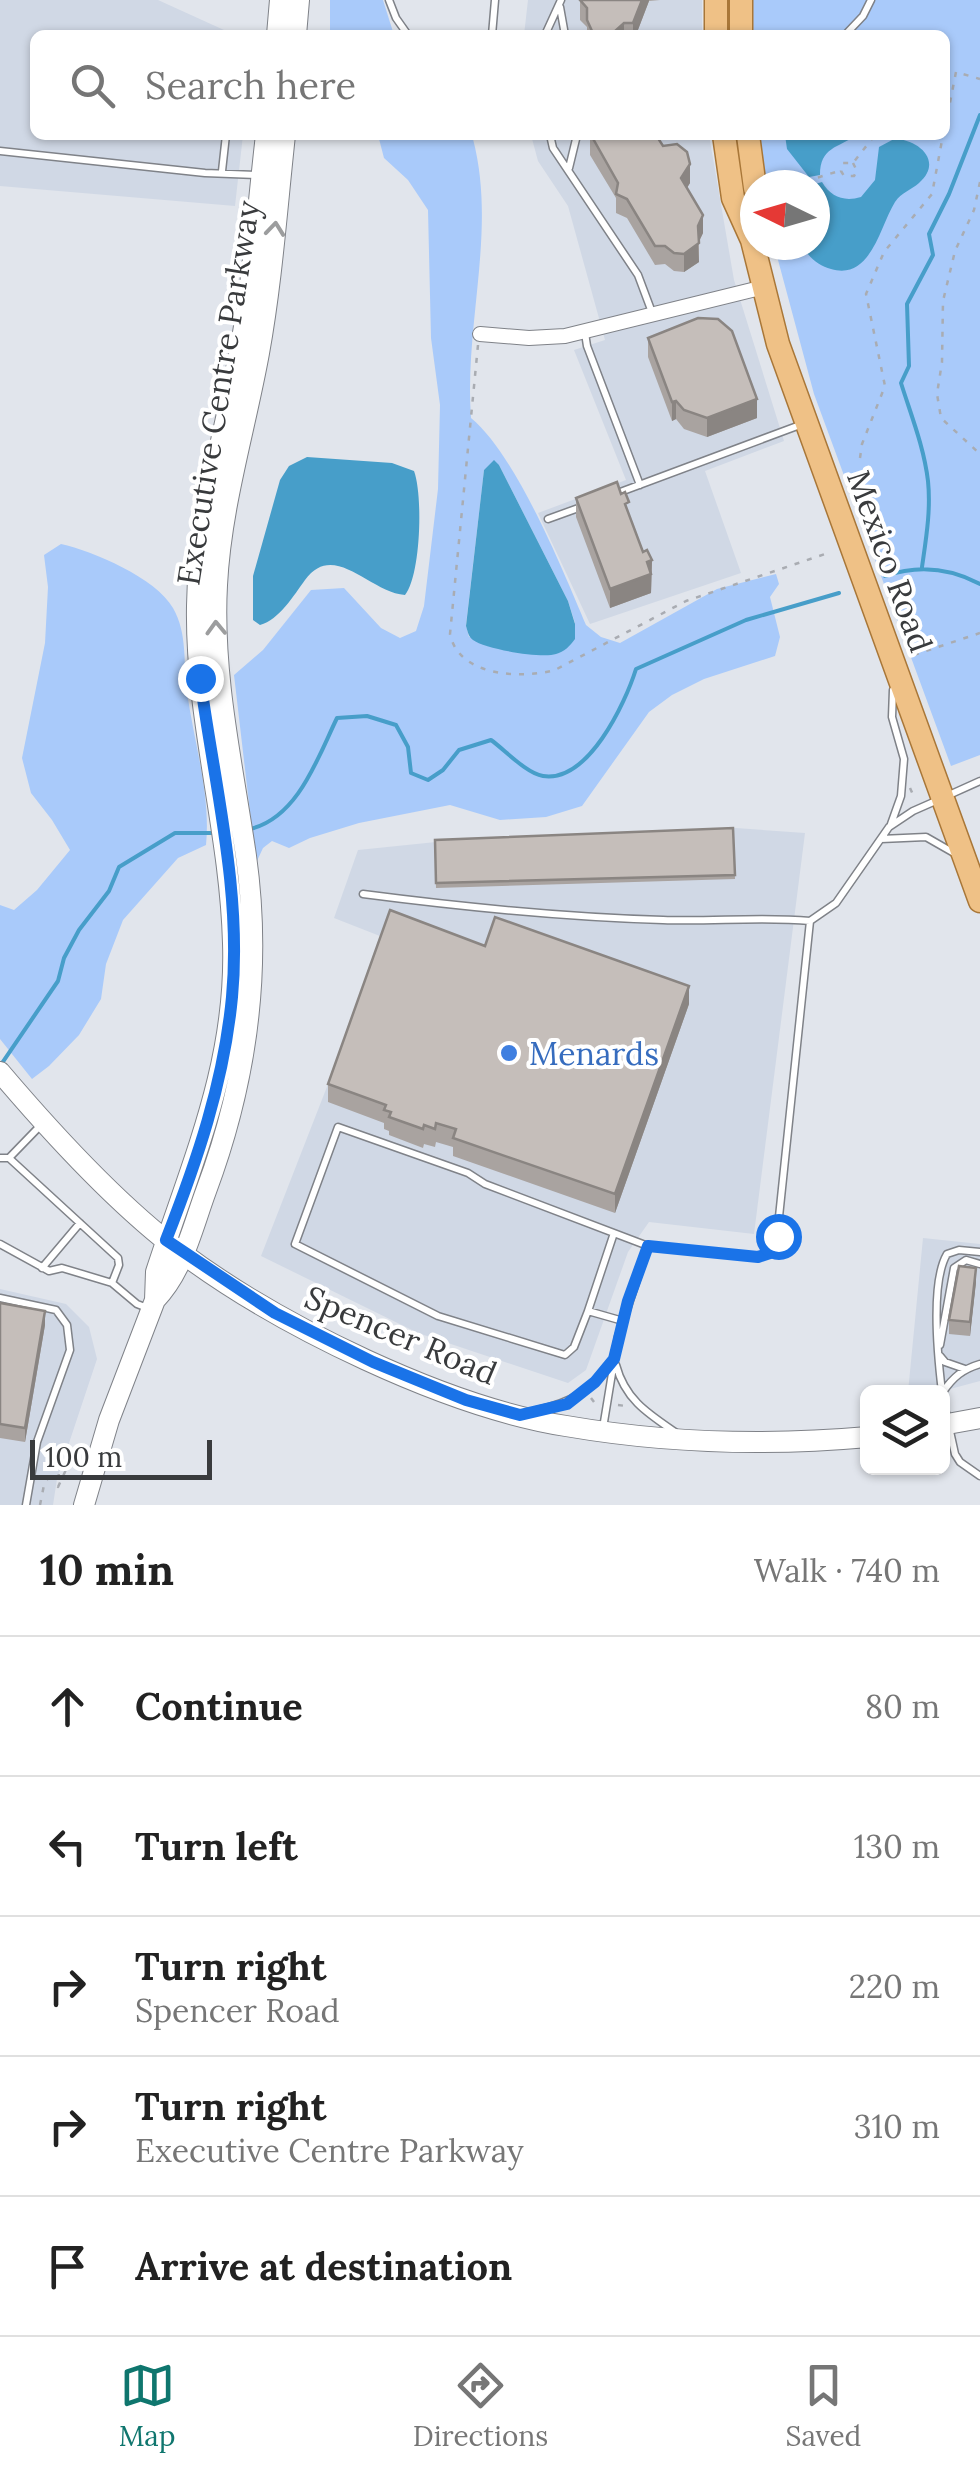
<!DOCTYPE html>
<meta charset="utf-8">
<style>
:root{--surface:#fff;--page:#f6f6f6;--text:#222;--muted:#767676;--line:#e0e0e0;--accent:#0f766e}
body{margin:0;font-family:Lora,serif;background:var(--page);color:var(--text)}
.controls{position:absolute;right:30px;bottom:30px;display:grid;overflow:hidden;border-radius:15px;box-shadow:0 2px 8px #0004}
.controls button{width:90px;height:90px;display:grid;place-items:center;padding:0;border:0;border-bottom:2px solid var(--line);background:var(--surface);color:var(--text);font:50px sans-serif}
.compass{position:absolute;left:740px;top:170px;width:90px;height:90px;border-radius:50%;background:var(--surface);box-shadow:0 2px 8px #0004;rotate:275deg}
.scale{position:absolute;left:30px;bottom:25px;width:182px;box-sizing:border-box;padding-left:10px;border:5px solid #393b3d;border-top:0;font-size:28px;line-height:35px;white-space:nowrap;color:#393b3d;-webkit-text-stroke:8px #fff;paint-order:stroke}
.stop{position:absolute;width:30px;height:30px;margin:-22px;border:8px solid #1a73e8;border-radius:50%;background:#fff}
.stop.end{background:#1a73e8;border-color:#fff;box-shadow:0 2px 10px #0008}
.list{margin:0;padding:0;list-style:none}
h2{display:flex;justify-content:space-between;align-items:center;height:130px;margin:0;padding:0 40px;font-size:42px}
h2 small{font-size:32px;font-weight:400;color:var(--muted)}
.list li{display:grid;grid-template-columns:65px 1fr auto;gap:30px;align-items:center;box-sizing:border-box;height:140px;padding:0 40px;border-top:2px solid var(--line)}
.list b{display:block;font-size:38px;white-space:nowrap}
.list p{margin:0;font-size:32px;white-space:nowrap;color:var(--muted)}
.list em{font-size:32px;font-style:normal;color:var(--muted)}
.icon{flex:none;width:55px;height:55px;fill:none;stroke:currentColor;stroke-width:2;stroke-linecap:round;stroke-linejoin:round}
.map{position:relative;flex:none;width:980px;height:1505px;overflow:hidden}
.search{position:absolute;background:var(--surface);box-shadow:0 2px 8px #0004;left:30px;right:30px;top:30px;height:110px;display:flex;align-items:center;gap:25px;box-sizing:border-box;padding:0 35px;border-radius:15px;color:var(--muted);font-size:38px}
.sheet{height:830px;background:var(--surface)}
nav{display:flex;justify-content:space-around;align-items:center;box-sizing:border-box;height:140px;border-top:2px solid var(--line);background:var(--surface);font-size:28px;color:var(--muted)}
nav a{display:grid;justify-items:center;gap:5px}
nav .on{color:var(--accent)}
.map>svg:first-child{display:block}
.built{fill:#d0d8e5}
.green{fill:#a9cafa;fill-rule:evenodd}
.water{fill:#479ec9}
.lines{fill:none;stroke-linecap:round;stroke-linejoin:round}
.stream{stroke:#479ec9;stroke-width:4}
.lane-casing{stroke:#7f8288;stroke-width:9}
.street-casing{stroke:#7f8288;stroke-width:16}
.secondary-casing{stroke:#7f8288;stroke-width:22}
.primary-casing{stroke:#a97738;stroke-width:25}
.path{stroke:#a9acb2;stroke-width:2.5;stroke-dasharray:5 8;stroke-linecap:butt}
.lane{stroke:#fff;stroke-width:6}
.street{stroke:#fff;stroke-width:14}
.secondary{stroke:#fff;stroke-width:20}
.primary{stroke:#efc186;stroke-width:22}
.wall{fill:#a9a3a0}
.shaded-wall{fill:#8a8582}
.building{fill:#c5beba;stroke:#8a8582;stroke-width:2.5}
.oneway{stroke:#9c9d9e}
.route{stroke:#1a73e8;stroke-width:12}
.shop-dot{fill:#3f7fe0;stroke:#fff;stroke-width:4}
.labels{text-anchor:middle;dominant-baseline:central;stroke-width:8;stroke-linejoin:round;paint-order:stroke}
.street-label{font-size:32px;fill:#393b3d;stroke:#fff}
.shop-label{font-size:32px;fill:#366cbe;stroke:#fff;text-anchor:start}
</style>
<div class="map">
<svg width="980" height="1505" viewBox="0 0 980 1505">
<rect width="100%" height="100%" fill="#e1e5ec"/>
<path class="built" d="M0 0H158L235 35H35V135H243L235 206 0 186Z
M528 0H702V35H524Z
M531 135H709L734 280 784 441 705 471 741 573 590 624 538 513 626 480 574 350 605 340 568 206 538 161Z
M736 828 805 833 754 1234 649 1222 628 1252 586 1370 568 1383 418 1333 261 1256 385 938 334 918 358 850 436 842Z
M923 1238 980 1244V1381L939 1392H908Z
M0 1289 66 1304 89 1327 97 1359 57 1479 53 1505H0Z"/>
<path class="green" d="M330 0H383L394 35H330Z
M749 0H980V755L951 766 814 394 774 245H815V185H763L757 135H945V35H750Z
M378 135H470L473 139C497 231 464 324 471 418 516 455 562 568 586 625L601 637 620 643 717 589 776 574 779 584 770 597 780 637 775 656 704 679 672 695 649 712 582 806 546 817 500 820 450 805 359 823 310 838 289 848 272 841 263 848 256 863 234 675 263 650 311 590 344 588 381 628 400 638 416 631 424 606 438 489 440 405 431 338 428 210 408 180 384 158ZM499 465 568 601 575 623 469 637 466 625 484 470Z
M61 544C93 551 156 578 173 608 188 634 183 664 187 692 194 743 211 794 206 845L178 858 123 920 106 964 101 999 79 1035 49 1066 32 1079 0 1039V905L14 910 37 890 70 850 52 820 31 793 22 758 45 643 48 587 44 555Z"/>
<path class="water" d="M785 135H857C838 148 820 147 820 175L809 177 787 149Z
M894 139C918 139 944 161 919 183 911 190 902 192 895 202 880 226 871 281 831 269 819 266 808 257 802 245H815V185H812L822 182C831 197 844 202 861 197L875 180 879 147Z
M307 457 392 463 414 471C423 495 421 575 405 595 369 592 334 540 305 580 294 595 279 620 260 625L253 620V576L280 480 289 466Z
M494 460 499 465 568 601 575 624V639C570 646 564 652 556 654 542 659 485 649 473 640 468 636 468 632 466 626L484 470Z"/>
<g class="lines">
<path class="stream" d="M922 567C926 539 931 510 928 481 924 447 911 415 901 383L909 366 907 304 933 255 929 234 949 194 980 115
M885 576C917 565 950 568 980 584
M250 829C298 818 318 757 337 718L367 716 396 725 408 747 411 773 428 780 443 770 459 750 491 740C505 750 526 773 543 776 588 783 625 704 636 669L746 620 839 593
M0 1066 58 981 64 958 79 930 109 891 119 867 175 833H216"/>
<defs>
<path id="lane" d="M389 0 396 18 408 35
M560 7 565 35
M492 35 495 0
M545 35 561 0
M845 35 863 16 871 0
M550 135 553 148 638 275 653 315
M0 151 205 173 257 175
M569 168 577 135
M222 171 226 135
M585 333 587 346 640 485
M615 494 800 425
M548 519 584 506
M949 795 980 781
M891 824 901 796 904 759 892 717 893 690
M881 839 926 837 954 853
M363 894C463 907 563 917 663 920 713 922 761 916 810 921L836 903 889 827 913 811 938 800
M0 1158H9L40 1126
M9 1158 118 1258 119 1265 112 1283 137 1304 150 1309
M0 1244 49 1271 62 1268 112 1283
M42 1268 80 1223
M0 1298 56 1310 67 1325 70 1350 37 1442 26 1505
M588 1311 614 1233
M623 1321 588 1311 574 1347 565 1355 438 1316 295 1244 338 1127 468 1173 485 1184 648 1246
M940 1345 954 1268 966 1260 980 1264
M940 1356 945 1362 965 1369
M616 1365C625 1399 647 1413 675 1432
M942 1392C938 1359 930 1283 947 1254L959 1250 980 1252
M943 1392C953 1377 963 1369 980 1364
M942 1395 955 1454 960 1462 980 1476
M534 1411C575 1402 587 1392 614 1360
M603 1428 618 1337 648 1246 758 1257 773 1252 777 1236 810 921"/>
<path id="street" d="M480 334 529 338 565 336 764 287"/>
<path id="secondary" d="M277 35 280 0
M296 35 299 0
M0 1072C51 1132 120 1207 182 1253 280 1326 446 1407 566 1426 665 1443 767 1446 868 1437
M155 1300C183 1271 192 1229 206 1191 246 1084 262 970 246 856 233 766 212 676 217 585 221 506 245 430 259 353 272 281 277 208 285 135
M942 1425 980 1418
M84 1505 109 1420 155 1300 156 1272C192 1161 237 1063 233 943 230 830 195 719 197 606 198 523 223 441 238 360 253 286 257 210 266 135"/>
<path id="primary" d="M716 0V35
M741 0V35
M724 135 733 198 752 240 778 344 980 901
M748 135 755 188"/>
</defs>
<use href="#lane" class="lane-casing"/>
<use href="#street" class="street-casing"/>
<use href="#secondary" class="secondary-casing"/>
<use href="#primary" class="primary-casing"/>
<path class="path" d="M945 68 954 72
M945 128 956 72 980 79
M853 163 857 171 854 176H844L841 171 843 163H853L875 135
M980 182 974 210 955 251 943 301 942 362 937 394 941 418 980 454
M793 185 839 171
M478 345 450 634C459 677 521 679 555 670L686 601 828 553
M860 458 862 444 885 386 866 294 884 252 932 194 943 135
M914 655 980 633
M910 788 914 797
M591 1398 594 1402 592 1408
M618 1405 626 1406
M40 1505 44 1485 55 1466 59 1470 58 1487 70 1461 80 1452"/>
<use href="#lane" class="lane"/>
<use href="#street" class="street"/>
<use href="#secondary" class="secondary"/>
<use href="#primary" class="primary"/>
</g>
<path class="wall" d="M580 0H660L649 1 636 35H587V27L580 20Z
M590 136 663 146 690 183 687 188 703 233 699 242V262L684 272 674 271 665 264 655 265 627 218 616 213V198L590 155Z
M648 338 757 418 707 437 684 429 676 419 672 421 648 357Z
M576 498 629 515 643 552 652 560 651 593 610 608 576 517Z
M733 828 735 879 436 888 435 840Z
M485 946 689 1004 615 1213 453 1156V1147L436 1142 435 1147 424 1144 423 1148 389 1135V1131L384 1129V1123L328 1102V1084Z
M976 1282 970 1336 949 1334V1320Z
M0 1303 45 1325 25 1442 0 1438Z"/>
<path class="shaded-wall" d="M642 0H649V1L636 35H633V23Z
M624 23V35H613V33Z
M690 164V183L681 197V178Z
M703 215V233L698 243 699 262 684 272V254Z
M757 399V418L707 437V418Z
M676 401V419L672 421V402Z
M652 560 651 593 610 608V589Z
M689 986V1004L615 1213V1194Z
M976 1268V1282L970 1336V1322Z
M45 1311V1325L25 1442V1428Z"/>
<path class="building" d="M580 0H642L633 23H624L613 33 600 34 592 31 587 20V8Z
M591 135H656L663 146 677 144 687 152 690 164 681 178 703 215 698 226 699 243 684 254 674 253 665 246H655L627 199 616 194 618 183Z
M698 318 718 319 732 331 757 399 707 418 684 410 676 401 672 402 648 338Z
M617 482 621 494 625 492 629 502 625 504 643 552 647 550 652 560 647 562 651 574 610 589 576 498Z
M733 828 735 875 436 883 435 840Z
M390 910 485 946 495 917 689 986 615 1194 453 1138 456 1129 436 1123 435 1129 424 1125 423 1129 389 1117 391 1112 384 1110 386 1105 328 1084Z
M959 1266 976 1268 970 1322 949 1320Z
M0 1303 45 1311 25 1428 0 1424Z"/>
<defs><path id="oneway-chevron" d="M-2-3.5L2.5 0L-2 3.5" fill="none" stroke-width="1.6" stroke-linecap="round" stroke-linejoin="round" transform="scale(2.5)"/></defs>
<g class="oneway">
<use href="#oneway-chevron" transform="translate(275 229) rotate(-84)"/>
<use href="#oneway-chevron" transform="translate(216 628) rotate(-92)"/>
</g>
<g class="lines">
<path class="route" d="M200 678C214 783 242 891 232 997 224 1082 197 1161 166 1240L275 1313 373 1362 466 1400 520 1415 567 1404 595 1382 614 1359 628 1301 648 1246 758 1257 773 1252 778 1236"/>
</g>
<circle class="shop-dot" cx="509" cy="1053" r="10"/>
<g class="labels">
<g class="street-label">
<text transform="translate(218 393) rotate(-81)">Executive Centre Parkway</text>
<text transform="translate(890 561) rotate(70)">Mexico Road</text>
<text transform="translate(401 1335) rotate(23)">Spencer Road</text>
</g>
<g class="shop-label">
<text x="529" y="1053">Menards</text>
</g>
</g>
</svg>
<div class="controls">
<button><svg class="icon" aria-label="layers" viewBox="0 0 24 24"><path d="M12 4l9 5-9 5-9-5zM3 14l9 5 9-5"/></svg></button>
</div>
<svg class="compass" viewBox="-18 -18 36 36"><path d="M0-13l5 13h-10z" fill="#e53935"/><path d="M0 13l5-13h-10z" fill="#767676"/></svg>
<div class="scale">100 m</div>
<div class="stop" style="left:778px;top:1236px"></div>
<div class="stop end" style="left:200px;top:678px"></div>
<div class="search"><svg class="icon" aria-label="search" viewBox="0 0 24 24"><circle cx="10" cy="10" r="6"/><path d="M15 15l6 6"/></svg>Search here</div>
</div>
<section class="sheet">
<h2>10 min<small>Walk · 740 m</small></h2>
<ul class="list">
<li><svg class="icon" aria-label="ahead" viewBox="0 0 24 24"><path d="M12 20V5M6 11l6-6 6 6"/></svg><div><b>Continue</b></div><em>80 m</em></li>
<li><svg class="icon" aria-label="left" viewBox="0 0 24 24"><path d="M17 20v-9H6M10 6l-5 5 5 5"/></svg><div><b>Turn left</b></div><em>130 m</em></li>
<li><svg class="icon" aria-label="right" viewBox="0 0 24 24"><path d="M7 20v-9h11M14 6l5 5-5 5"/></svg><div><b>Turn right</b><p>Spencer Road</p></div><em>220 m</em></li>
<li><svg class="icon" aria-label="right" viewBox="0 0 24 24"><path d="M7 20v-9h11M14 6l5 5-5 5"/></svg><div><b>Turn right</b><p>Executive Centre Parkway</p></div><em>310 m</em></li>
<li><svg class="icon" aria-label="arrive" viewBox="0 0 24 24"><path d="M6 21V4h12l-3 4 3 4H6"/></svg><div><b>Arrive at destination</b></div></li>
</ul>
</section>
<nav>
<a class="on"><svg class="icon" aria-label="map" viewBox="0 0 24 24"><path d="M3 6l6-2 6 2 6-2v14l-6 2-6-2-6 2zM9 4v14M15 6v14"/></svg>Map</a>
<a><svg class="icon" aria-label="directions" viewBox="0 0 24 24"><path d="M12 3l9 9-9 9-9-9zM9 14v-3h6M13 9l2 2-2 2"/></svg>Directions</a>
<a><svg class="icon" aria-label="saved" viewBox="0 0 24 24"><path d="M7 4h10v16l-5-4-5 4z"/></svg>Saved</a>
</nav>
